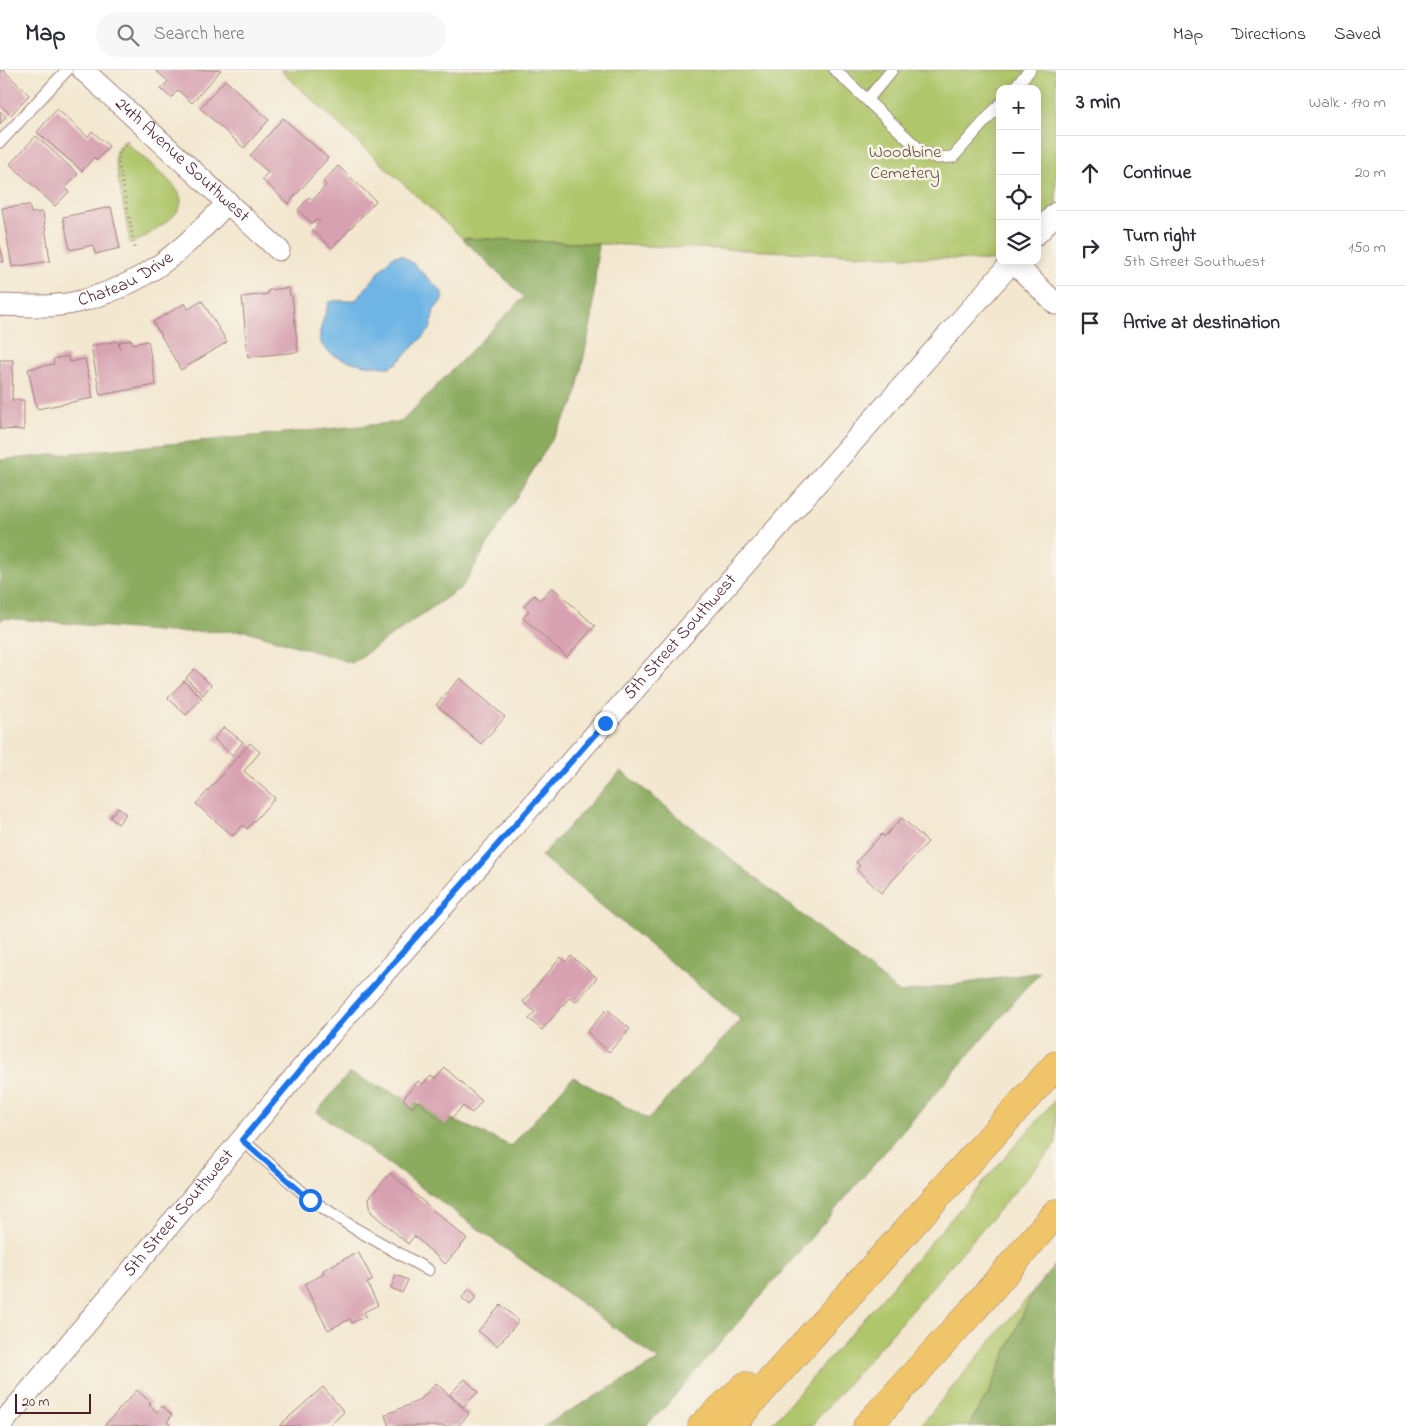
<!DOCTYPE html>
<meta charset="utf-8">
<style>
:root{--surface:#fff;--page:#f7f7f7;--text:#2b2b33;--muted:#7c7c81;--line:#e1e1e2}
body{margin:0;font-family:"Indie Flower",sans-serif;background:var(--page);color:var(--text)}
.controls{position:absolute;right:15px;top:15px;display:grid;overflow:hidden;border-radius:10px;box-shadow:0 2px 12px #0003}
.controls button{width:45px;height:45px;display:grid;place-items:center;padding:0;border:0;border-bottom:1px solid var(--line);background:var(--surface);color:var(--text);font:25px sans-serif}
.scale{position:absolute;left:15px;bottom:12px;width:76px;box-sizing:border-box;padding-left:5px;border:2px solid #4a1f2b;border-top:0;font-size:14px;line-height:18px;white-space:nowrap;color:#4a1f2b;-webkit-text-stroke:4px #f7f3e8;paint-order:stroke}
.stop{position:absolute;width:15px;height:15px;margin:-11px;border:4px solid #1a73e8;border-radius:50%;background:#fff}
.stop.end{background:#1a73e8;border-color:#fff;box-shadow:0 1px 5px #0008}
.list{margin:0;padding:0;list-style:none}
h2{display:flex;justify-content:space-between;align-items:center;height:65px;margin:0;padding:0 20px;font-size:21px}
h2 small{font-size:16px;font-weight:400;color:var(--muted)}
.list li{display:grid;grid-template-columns:32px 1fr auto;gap:15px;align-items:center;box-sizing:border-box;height:75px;padding:0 20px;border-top:1px solid var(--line)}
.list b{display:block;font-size:19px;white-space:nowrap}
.list p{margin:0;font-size:16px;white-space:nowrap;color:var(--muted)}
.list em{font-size:16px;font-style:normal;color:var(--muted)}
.icon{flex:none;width:28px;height:28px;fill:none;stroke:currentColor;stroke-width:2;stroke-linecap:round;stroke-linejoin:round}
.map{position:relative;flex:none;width:1056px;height:1356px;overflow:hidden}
header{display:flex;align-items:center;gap:30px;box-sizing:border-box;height:70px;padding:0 25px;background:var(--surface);border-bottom:1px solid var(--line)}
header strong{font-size:24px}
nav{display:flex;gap:28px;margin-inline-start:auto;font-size:18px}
.search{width:350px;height:45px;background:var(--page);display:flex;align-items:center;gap:12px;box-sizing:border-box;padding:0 18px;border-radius:28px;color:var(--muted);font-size:19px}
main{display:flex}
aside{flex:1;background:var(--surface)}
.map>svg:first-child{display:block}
.green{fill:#afc66b;stroke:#7c724b}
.forest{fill:#8bab5f;stroke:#6a6545}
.water{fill:#6eb5e5;stroke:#5c6a88}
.building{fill:#d7a1b1}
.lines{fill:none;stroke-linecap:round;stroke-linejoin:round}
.service-casing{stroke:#9e837d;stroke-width:13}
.minor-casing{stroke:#9e837d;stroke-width:23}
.motorway-casing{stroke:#9e837d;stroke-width:29}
.path{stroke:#9e837d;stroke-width:3;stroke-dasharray:1 4;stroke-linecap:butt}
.service{stroke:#fff;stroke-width:11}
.minor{stroke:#fff;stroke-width:21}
.motorway{stroke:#f0c469;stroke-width:28}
.route{stroke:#1a73e8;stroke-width:6}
.labels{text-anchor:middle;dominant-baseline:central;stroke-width:5;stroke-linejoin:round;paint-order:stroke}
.park-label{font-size:18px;fill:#68513e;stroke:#f7f3e8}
.street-label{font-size:18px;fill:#4a1f2b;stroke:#f7f3e8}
</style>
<header>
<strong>Map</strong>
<div class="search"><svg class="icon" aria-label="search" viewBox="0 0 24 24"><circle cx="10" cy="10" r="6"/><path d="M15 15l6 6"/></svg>Search here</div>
<nav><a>Map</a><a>Directions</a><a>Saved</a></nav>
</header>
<main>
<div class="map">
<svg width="1056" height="1356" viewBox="0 0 1056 1356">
<rect width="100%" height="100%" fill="#f7f3e8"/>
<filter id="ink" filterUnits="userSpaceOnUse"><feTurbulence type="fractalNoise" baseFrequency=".02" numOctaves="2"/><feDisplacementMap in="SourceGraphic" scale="10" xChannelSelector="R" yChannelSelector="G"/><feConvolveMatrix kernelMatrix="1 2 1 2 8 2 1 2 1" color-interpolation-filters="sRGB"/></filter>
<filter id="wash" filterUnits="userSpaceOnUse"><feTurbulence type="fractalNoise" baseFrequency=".0096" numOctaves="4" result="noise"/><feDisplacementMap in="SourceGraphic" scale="20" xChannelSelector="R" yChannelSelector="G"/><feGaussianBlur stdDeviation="1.12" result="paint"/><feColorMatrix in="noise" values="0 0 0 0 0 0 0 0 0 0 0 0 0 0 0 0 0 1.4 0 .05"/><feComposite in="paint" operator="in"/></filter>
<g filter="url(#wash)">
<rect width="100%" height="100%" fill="#f3e7cf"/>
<path class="green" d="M280 0H1056V143L1037 164V19H1000V191L462 168Z
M124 71C136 83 182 115 181 131 181 141 171 149 163 154 153 161 143 170 130 173L115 89 116 81Z
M1056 1029V1074L811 1356H770Z
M1033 1221 988 1324 968 1356H920Z"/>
<path class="forest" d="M462 168 598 174 592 248 574 333 462 517 352 593 247 561 168 562 4 548 0 551V390L401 352 524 227Z
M621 701 900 923 1040 902 666 1336 646 1356H543L659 1290 317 1042 349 1003 511 1076 573 1007 648 1049 741 950 541 786Z
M1056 1194V1356H968L988 1324 1033 1221Z"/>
<path class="water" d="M401 185 414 194 443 223V229L434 240 430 260 397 293 390 297C371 297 325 291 320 270 318 260 326 243 329 232 339 229 347 233 357 229L388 191 394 186Z"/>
<g id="blocks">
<path class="building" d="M0 0H3L29 25 11 45 0 35Z
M155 0H221L192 33 178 20 171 28 161 19 168 11Z
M225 10 269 50 244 78 200 38Z
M57 39 88 67 92 61 109 76 97 90 94 87 82 101 37 62Z
M0 41 6 47 0 54Z
M283 48 328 88 288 134 262 109 268 102 250 86Z
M36 66 78 104 65 118 69 122 55 136 10 94Z
M338 96 376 131 332 178 312 160 320 152 316 149 312 153 298 140 309 127 313 130 326 115 323 112Z
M29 135 31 143 43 142 50 191 12 197 2 138Z
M111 137 120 178 95 184 93 175 70 180 63 147Z
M0 175 4 192H0Z
M289 218 290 226H292L298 282 248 287 242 227 268 224V220Z
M202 231 227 272 181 300 153 252 185 233 188 239Z
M132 270 133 274 148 271 156 315 100 325 91 276 117 271 120 278 119 272Z
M68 286 69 292 85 289 93 328 37 339 28 299 54 294 53 289Z
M0 290H13L12 330H24V360L0 359Z
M552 517 595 556 567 587 523 548 529 541 524 536 534 525 540 530Z
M194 599 211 615 203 625 186 608Z
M460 608 505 647 481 674 436 635Z
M184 611 202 628 186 645 168 628Z
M224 657 243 672 232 685 214 669Z
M250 673 260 682 244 701 275 728 247 759 243 755 233 766 196 734Z
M118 737 126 744 118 754 110 747Z
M902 748 928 772 881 823 856 799 860 796 856 792 882 764 884 767Z
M571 886 597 908 576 932 570 927 542 960 529 949 535 942 523 932 561 887 566 892Z
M607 939 630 959 609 982 587 962Z
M445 998 482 1031 472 1043 463 1036 445 1055 418 1031 412 1038 403 1029 418 1011 422 1015 431 1006 435 1009Z
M390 1103 467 1169 445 1194 414 1166 408 1174 371 1142 369 1128Z
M358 1182 373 1210 367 1213 378 1235 364 1242 366 1246 352 1253 350 1249 328 1260 304 1214 324 1204 323 1200Z
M396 1205 408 1210 402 1223 391 1218Z
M469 1219 477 1226 470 1235 462 1228Z
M501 1235 519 1251 497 1276 478 1261Z
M465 1309 478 1322 463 1337 450 1324Z
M436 1313 469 1344 458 1356H389L385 1345 420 1330Z
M323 1317 344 1342 329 1356H279Z
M137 1320 151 1333 149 1335 157 1342 162 1336 172 1345 167 1352 171 1356H104Z"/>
</g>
</g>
<g filter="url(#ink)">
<use href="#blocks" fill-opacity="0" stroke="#9e837d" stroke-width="1"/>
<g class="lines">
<defs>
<path id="service" d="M835 0 922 82 937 88 953 87 1000 34
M1013 19 1030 0
M867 30 892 0
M0 72 67 0
M242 1070 310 1129 354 1158 428 1200"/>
<g id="minor">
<path id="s1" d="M83 0 279 180"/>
<path d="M1037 164 1056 143"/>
<path d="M1013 192 1056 234"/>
<path id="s2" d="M0 235C25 236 52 238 77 232 144 215 182 182 228 132"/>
<path id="s3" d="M0 1356 334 960 1013 191"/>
</g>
<path id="motorway" d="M702 1356 745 1316
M730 1356 1056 995
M867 1356 973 1240 1056 1143"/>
</defs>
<use href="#service" class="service-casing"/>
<use href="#minor" class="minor-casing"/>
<use href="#motorway" class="motorway-casing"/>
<path class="path" d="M129 72 120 81 118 90 135 178"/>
<use href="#service" class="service"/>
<use href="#minor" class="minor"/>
<use href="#motorway" class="motorway"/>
</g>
</g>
<g class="lines" filter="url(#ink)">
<path class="route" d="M310 1130 242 1070 334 960 605 653"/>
</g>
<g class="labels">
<g class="park-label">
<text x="905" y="83">Woodbine<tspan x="905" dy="21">Cemetery</tspan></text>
</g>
<g class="street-label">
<text stroke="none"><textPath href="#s1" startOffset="134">24th Avenue Southwest</textPath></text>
<text stroke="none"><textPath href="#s2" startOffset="131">Chateau Drive</textPath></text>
<text stroke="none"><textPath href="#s3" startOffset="1042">5th Street Southwest</textPath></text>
<text stroke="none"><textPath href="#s3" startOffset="278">5th Street Southwest</textPath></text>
</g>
</g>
</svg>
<div class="controls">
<button>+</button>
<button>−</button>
<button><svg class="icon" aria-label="locate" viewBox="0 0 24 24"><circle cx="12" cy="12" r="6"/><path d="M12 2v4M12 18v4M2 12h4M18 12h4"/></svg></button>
<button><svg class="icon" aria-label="layers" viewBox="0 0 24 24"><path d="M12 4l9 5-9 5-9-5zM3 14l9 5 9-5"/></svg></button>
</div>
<div class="scale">20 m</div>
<div class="stop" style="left:310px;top:1130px"></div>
<div class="stop end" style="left:605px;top:653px"></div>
</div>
<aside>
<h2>3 min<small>Walk · 170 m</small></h2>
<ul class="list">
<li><svg class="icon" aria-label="ahead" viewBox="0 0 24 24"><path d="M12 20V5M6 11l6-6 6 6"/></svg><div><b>Continue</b></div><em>20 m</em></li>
<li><svg class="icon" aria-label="right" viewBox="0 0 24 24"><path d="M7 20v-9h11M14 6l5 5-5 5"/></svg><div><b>Turn right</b><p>5th Street Southwest</p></div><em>150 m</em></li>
<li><svg class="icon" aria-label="arrive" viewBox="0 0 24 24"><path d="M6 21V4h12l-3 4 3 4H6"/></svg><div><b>Arrive at destination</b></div></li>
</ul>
</aside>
</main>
